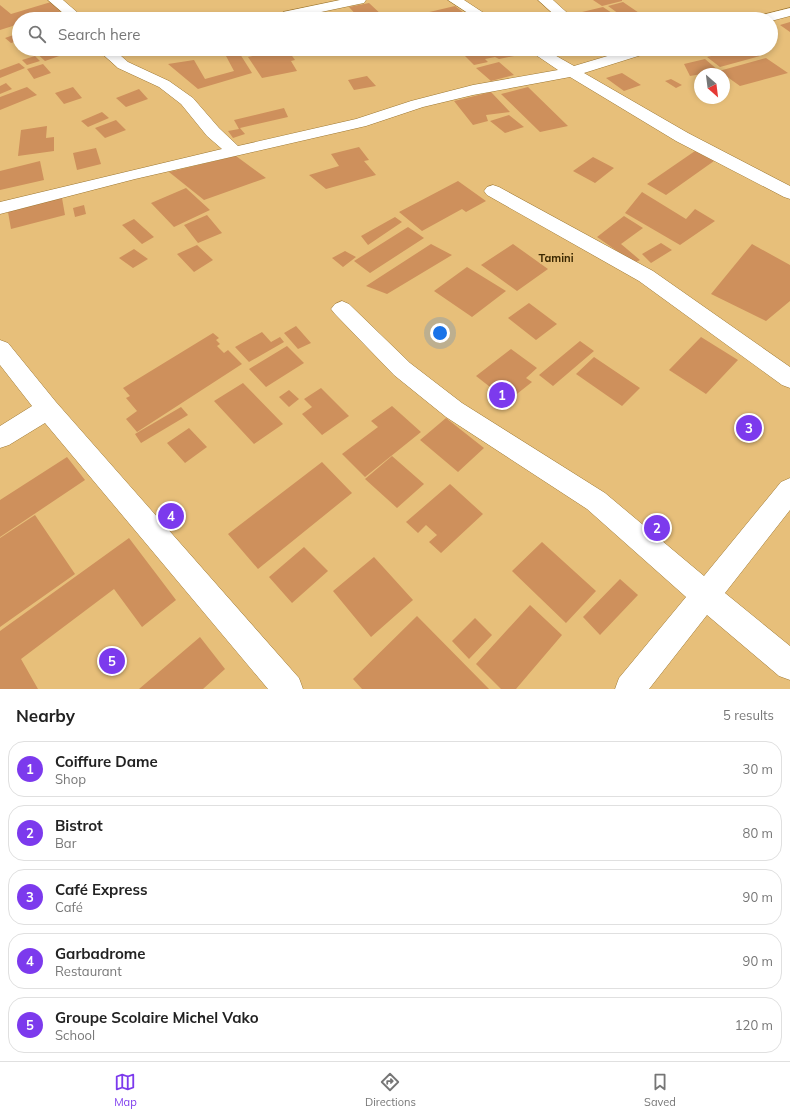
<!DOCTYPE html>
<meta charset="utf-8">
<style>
:root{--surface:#fff;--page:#f6f6f6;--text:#222;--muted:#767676;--line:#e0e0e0;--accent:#7c3aed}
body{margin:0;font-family:Mulish,sans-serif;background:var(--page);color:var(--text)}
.compass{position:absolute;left:694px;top:68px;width:36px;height:36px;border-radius:50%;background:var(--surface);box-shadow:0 2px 6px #0003;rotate:152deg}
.you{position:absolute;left:440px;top:333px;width:14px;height:14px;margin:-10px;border:3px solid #fff;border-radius:50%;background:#1a73e8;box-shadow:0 0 0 6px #1a73e833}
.badge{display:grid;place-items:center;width:26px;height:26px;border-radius:50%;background:var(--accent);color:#fff;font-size:13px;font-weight:700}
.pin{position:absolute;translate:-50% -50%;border:2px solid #fff;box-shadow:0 1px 4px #0006}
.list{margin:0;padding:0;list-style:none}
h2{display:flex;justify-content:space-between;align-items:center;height:52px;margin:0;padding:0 16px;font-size:17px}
h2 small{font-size:13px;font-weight:400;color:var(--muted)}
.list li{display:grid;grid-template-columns:26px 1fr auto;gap:12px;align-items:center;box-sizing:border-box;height:56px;margin:0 8px 8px;padding:0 8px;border:1px solid var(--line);border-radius:16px}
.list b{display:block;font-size:15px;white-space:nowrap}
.list p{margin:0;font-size:13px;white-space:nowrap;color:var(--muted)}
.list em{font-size:13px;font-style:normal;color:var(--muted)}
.icon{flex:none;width:22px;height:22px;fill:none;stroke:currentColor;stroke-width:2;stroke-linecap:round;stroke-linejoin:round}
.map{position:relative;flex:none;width:790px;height:689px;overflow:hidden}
.search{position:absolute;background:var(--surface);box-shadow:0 2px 6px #0003;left:12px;right:12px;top:12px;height:44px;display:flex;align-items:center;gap:10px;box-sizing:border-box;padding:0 14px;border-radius:22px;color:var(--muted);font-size:15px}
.sheet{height:372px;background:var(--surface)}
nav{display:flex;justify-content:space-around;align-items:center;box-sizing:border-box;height:56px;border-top:1px solid var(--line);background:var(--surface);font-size:11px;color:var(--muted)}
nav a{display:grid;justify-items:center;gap:2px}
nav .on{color:var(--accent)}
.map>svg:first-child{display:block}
.building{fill:#ce905c}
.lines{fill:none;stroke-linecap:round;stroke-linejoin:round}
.minor-casing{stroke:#9c7630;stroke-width:1}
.minor{fill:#fff;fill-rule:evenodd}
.labels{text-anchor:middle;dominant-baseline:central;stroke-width:3.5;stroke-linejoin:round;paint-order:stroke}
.neighbourhood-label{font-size:11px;font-weight:bold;fill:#3a2700;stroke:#e7bf7a}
</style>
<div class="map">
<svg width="790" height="689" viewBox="0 0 790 689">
<rect width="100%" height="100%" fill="#e7bf7a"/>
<path class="building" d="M593 0H622V1L602 6Z
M51 2 62 11 37 19H19V24L0 30V5L11 14Z
M623 2 648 19H626L608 6Z
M369 3 384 17 360 19 349 7Z
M455 6 468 16 456 19H410L408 17Z
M603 7 621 19H592L582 12Z
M790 22V32L780 25Z
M19 33V41L11 43 5 38Z
M32 49H62L58 51 62 55 45 61Z
M219 49H240L242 51 229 53 226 50 220 52Z
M283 49H287L295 60 291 61 297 71 262 78 248 57Z
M458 49H475L472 50 476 53 493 49H517L524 54 499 59 495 57 485 59 488 62 474 65Z
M740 49H751L760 56 720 67 707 57Z
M240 54 252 73 198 89 168 64 194 60 205 79 234 71 226 56Z
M35 56 40 61 27 65 22 60Z
M766 58 788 73 740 86 719 71Z
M705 59 719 71 690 76 684 64Z
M499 62 514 75 491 81 476 68Z
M19 63 25 68 0 78V70Z
M43 64 51 73 34 79 27 69Z
M622 73 641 85 624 91 606 78Z
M367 76 376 86 354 90 348 80Z
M671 79 682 85 676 88 665 81Z
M6 83 12 89 0 94V86Z
M27 87 37 95 0 110V97Z
M73 87 82 98 64 104 55 93Z
M528 87 568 126 540 132 501 94Z
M139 89 148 99 126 107 116 98Z
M491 92 510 112 486 115 488 121 473 125 454 101Z
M284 108 288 117 240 128 245 134 233 138 228 131 239 129 234 120Z
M102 112 109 118 88 127 81 121Z
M509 115 524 127 505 133 490 121Z
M116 120 126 130 105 138 95 128Z
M47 126 46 138 54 137V151L18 156 21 130Z
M359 147 369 160 364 161 376 175 326 189 309 175 339 166 331 154Z
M96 148 101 164 77 170 73 153Z
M695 151 714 161 666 195 647 184Z
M236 156 266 178 204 200 169 172Z
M593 157 614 168 595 183 573 171Z
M40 161 44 180 0 190V171Z
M458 181 486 201 466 212 462 209 422 231 399 212Z
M186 188 210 210 174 227 151 203Z
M642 192 686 219 695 209 715 221 680 245 625 213Z
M62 198 65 215 11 229 8 212Z
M84 205 86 214 75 217 73 208Z
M207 215 222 233 198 243 184 225Z
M624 216 643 228 621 244 640 260 634 263 597 237Z
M395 217 402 222 368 245 361 236Z
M134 219 154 237 142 244 122 225Z
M408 227 424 238 370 273 354 261Z
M661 243 672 250 651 263 642 254Z
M431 244 452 255 387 294 366 286Z
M513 244 548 269 517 291 481 265Z
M752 244 790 265V301L766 321 711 294Z
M197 245 213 260 194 272 177 254Z
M134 249 148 259 133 268 119 258Z
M345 251 356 257 343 267 332 258Z
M467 267 506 291 472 317 434 291Z
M529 303 557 324 536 340 508 318Z
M296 326 311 343 298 349 284 333Z
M262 332 271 342 280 337 284 342 249 362 235 347Z
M213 333 219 338 216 340 220 344 217 346 224 353 228 350 242 364 137 432 126 419 137 411 126 398 130 396 123 388Z
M701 337 738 360 706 394 669 370Z
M580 341 594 351 553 386 539 375Z
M287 346 304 363 266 387 249 369Z
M511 349 537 368 526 378 532 382 508 401 476 376Z
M594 357 640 388 622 406 576 374Z
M243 383 283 424 254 444 214 401Z
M321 388 349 416 322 435 302 414 312 407 304 399Z
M289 390 299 399 289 407 279 397Z
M392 406 421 432 365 477 342 454 378 427 371 421Z
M181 407 188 415 141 443 135 434Z
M446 418 484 448 458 472 420 440Z
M189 428 207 447 185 463 167 443Z
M392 456 424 484 397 508 365 479Z
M67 457 85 480 0 537V500Z
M322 462 352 493 258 569 228 534Z
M450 484 483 514 441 553 429 542 437 535 426 525 418 533 406 522Z
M35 515 75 574 0 627V538Z
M129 538 176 600 142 627 114 589 21 659 38 689H0V631Z
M542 542 596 591 566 623 512 571Z
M304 547 328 571 292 603 269 577Z
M374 557 413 600 371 637 333 591Z
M620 579 638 595 600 635 583 617Z
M530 605 562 635 516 689H501L476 664Z
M417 616 489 689H362L353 679Z
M475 618 492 635 469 659 452 641Z
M200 637 225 669 203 689H139Z"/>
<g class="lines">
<defs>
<path id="minor" d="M48 0H63L85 19H70Z
M340 0H366L364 3 359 4 288 19 283 18 281 15 283 12Z
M448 0H464L493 19H477Z
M538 0H553L574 19H559Z
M790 8V16L771 21V19H756L758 16Z
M97 49H113L128 62 169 81 193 98 219 128 238 146 356 119 411 101 473 85 558 70 527 49H544L574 66 631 49H653L651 52 584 73 688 133 790 186V199L784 197 676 141 570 77 473 95 423 107 366 126 135 179 0 214V202L222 149 207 136 181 104 159 87 118 68Z
M493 185 499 187 653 271 790 367V388L782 385 639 281 487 195 484 191 487 187Z
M342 301 349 304 410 363 462 403 605 493 704 576 781 482 790 478V510L725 593 790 646V680L779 676 707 615 649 689H615L619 678 686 597 587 509 446 417 394 375 335 314 331 309 335 304Z
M0 340 8 343 56 402 299 678 303 689H268L45 423 9 445 0 448V426L32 406 0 365Z"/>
</defs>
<use href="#minor" class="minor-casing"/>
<use href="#minor" class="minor"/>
</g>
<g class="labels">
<g class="neighbourhood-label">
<text x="556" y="258">Tamini</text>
</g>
</g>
</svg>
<svg class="compass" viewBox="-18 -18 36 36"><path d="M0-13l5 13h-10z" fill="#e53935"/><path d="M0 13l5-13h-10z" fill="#767676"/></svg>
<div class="you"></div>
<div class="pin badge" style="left:502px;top:395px">1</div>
<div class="pin badge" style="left:657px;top:528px">2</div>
<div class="pin badge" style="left:749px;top:428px">3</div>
<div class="pin badge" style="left:171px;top:516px">4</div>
<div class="pin badge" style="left:112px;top:661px">5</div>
<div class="search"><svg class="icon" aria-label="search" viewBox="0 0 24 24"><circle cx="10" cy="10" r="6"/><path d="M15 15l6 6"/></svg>Search here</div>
</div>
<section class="sheet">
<h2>Nearby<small>5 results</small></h2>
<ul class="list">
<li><span class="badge">1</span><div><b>Coiffure Dame</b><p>Shop</p></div><em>30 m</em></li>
<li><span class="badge">2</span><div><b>Bistrot</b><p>Bar</p></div><em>80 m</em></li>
<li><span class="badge">3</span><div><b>Café Express</b><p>Café</p></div><em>90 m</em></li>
<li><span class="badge">4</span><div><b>Garbadrome</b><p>Restaurant</p></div><em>90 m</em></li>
<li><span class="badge">5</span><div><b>Groupe Scolaire Michel Vako</b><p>School</p></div><em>120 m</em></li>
</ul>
</section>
<nav>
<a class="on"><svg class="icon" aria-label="map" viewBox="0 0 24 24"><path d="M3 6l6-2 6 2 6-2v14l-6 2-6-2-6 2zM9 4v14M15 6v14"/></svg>Map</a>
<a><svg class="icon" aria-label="directions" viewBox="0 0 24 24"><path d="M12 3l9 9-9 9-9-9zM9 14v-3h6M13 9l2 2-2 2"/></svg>Directions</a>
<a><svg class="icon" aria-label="saved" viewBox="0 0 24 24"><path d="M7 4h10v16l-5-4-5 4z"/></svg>Saved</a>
</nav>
